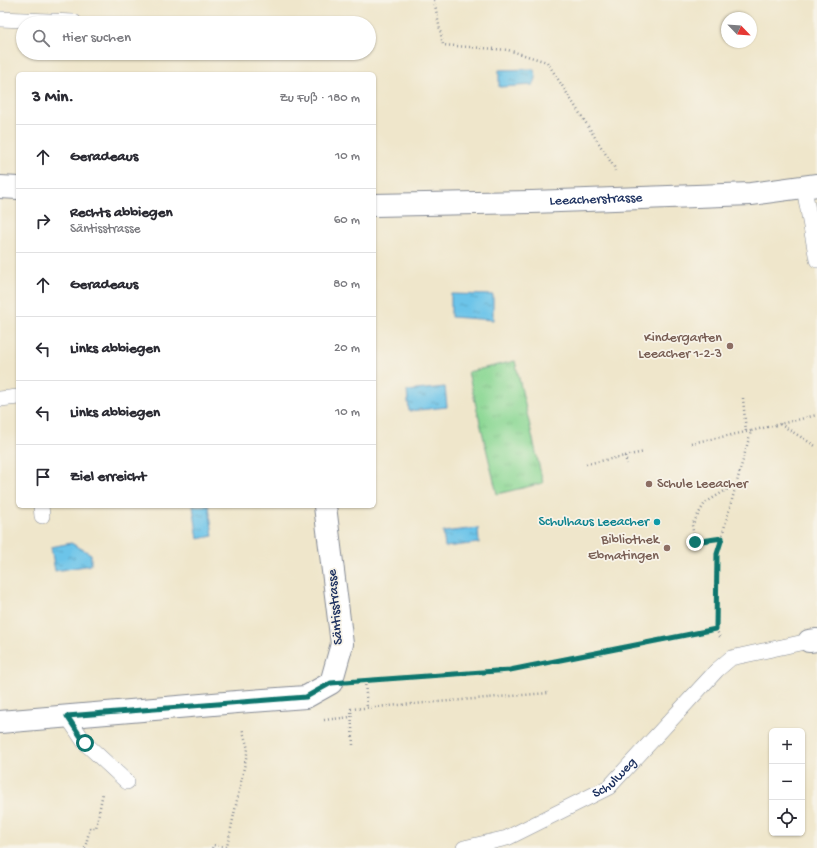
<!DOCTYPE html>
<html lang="de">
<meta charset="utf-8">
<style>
:root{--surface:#fff;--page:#f2f2f3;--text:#2b2b33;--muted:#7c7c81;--line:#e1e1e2}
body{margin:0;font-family:"Gochi Hand",sans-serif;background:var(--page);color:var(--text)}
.controls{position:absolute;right:12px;bottom:12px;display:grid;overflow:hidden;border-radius:6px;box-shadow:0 1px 3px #0004}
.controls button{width:36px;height:36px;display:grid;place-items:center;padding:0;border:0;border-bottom:1px solid var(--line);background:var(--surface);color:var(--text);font:20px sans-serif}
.compass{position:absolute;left:721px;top:12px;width:36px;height:36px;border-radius:50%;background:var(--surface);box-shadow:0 1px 3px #0004;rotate:115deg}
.stop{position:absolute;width:12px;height:12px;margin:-9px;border:3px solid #0f766e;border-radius:50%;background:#fff}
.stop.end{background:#0f766e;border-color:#fff;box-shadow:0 1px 4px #0008}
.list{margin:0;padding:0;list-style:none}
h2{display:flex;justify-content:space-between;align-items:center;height:52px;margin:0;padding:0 16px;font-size:17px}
h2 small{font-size:13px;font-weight:400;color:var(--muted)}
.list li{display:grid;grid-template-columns:26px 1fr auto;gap:12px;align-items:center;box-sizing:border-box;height:64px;padding:0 16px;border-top:1px solid var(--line)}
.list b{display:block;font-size:15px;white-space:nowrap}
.list p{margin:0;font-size:13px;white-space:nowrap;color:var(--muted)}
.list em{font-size:13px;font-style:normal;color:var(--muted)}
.icon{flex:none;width:22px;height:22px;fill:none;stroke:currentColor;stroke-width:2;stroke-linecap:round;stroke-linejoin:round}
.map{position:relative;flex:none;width:817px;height:848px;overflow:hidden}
.search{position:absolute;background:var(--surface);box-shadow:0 1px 3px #0004;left:16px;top:16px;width:360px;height:44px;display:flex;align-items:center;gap:10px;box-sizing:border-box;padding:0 14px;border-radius:22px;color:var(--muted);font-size:15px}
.panel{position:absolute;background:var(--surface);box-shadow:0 1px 3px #0004;left:16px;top:72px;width:360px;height:436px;border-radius:6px}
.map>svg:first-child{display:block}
.park{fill:url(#park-tufts);stroke:#54847a}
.water{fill:url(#water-ripples);stroke:#447aa4}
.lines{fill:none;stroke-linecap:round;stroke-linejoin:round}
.service-casing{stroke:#858a94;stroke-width:16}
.minor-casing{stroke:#858a94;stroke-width:24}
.path{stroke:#858a94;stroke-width:2.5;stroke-dasharray:1 3;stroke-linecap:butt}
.service{stroke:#fff;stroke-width:15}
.minor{stroke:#fff;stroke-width:22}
.route{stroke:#0f766e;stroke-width:5}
.education-dot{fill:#8d6e63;stroke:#f7f3e8;stroke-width:1.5}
.culture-dot{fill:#0f9aa8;stroke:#f7f3e8;stroke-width:1.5}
.labels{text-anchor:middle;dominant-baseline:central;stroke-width:3.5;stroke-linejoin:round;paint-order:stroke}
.street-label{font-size:14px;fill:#1b2f5e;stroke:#f7f3e8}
.education-label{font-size:14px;fill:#785e54;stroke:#f7f3e8;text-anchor:end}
.culture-label{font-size:14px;fill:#0d838f;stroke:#f7f3e8;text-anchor:end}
</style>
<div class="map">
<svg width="817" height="848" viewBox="0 0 817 848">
<defs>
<pattern id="park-tufts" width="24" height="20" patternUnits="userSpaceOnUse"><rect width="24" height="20" fill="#8dd895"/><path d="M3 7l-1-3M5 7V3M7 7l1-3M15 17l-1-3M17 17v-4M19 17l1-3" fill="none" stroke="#79ba83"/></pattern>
<pattern id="water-ripples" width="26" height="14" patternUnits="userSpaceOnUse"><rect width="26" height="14" fill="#6cc4e9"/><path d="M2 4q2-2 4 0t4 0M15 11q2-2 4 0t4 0" fill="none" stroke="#58a0c0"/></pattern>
</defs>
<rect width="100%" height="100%" fill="#f7f3e8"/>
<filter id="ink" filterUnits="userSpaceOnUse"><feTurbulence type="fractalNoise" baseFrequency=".025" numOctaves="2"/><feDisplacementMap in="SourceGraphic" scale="8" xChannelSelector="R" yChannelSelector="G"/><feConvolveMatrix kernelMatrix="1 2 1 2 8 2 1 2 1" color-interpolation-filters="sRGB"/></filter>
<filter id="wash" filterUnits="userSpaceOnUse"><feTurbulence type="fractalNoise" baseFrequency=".012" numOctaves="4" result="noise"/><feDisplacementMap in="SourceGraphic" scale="16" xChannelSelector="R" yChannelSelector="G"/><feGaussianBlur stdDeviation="0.9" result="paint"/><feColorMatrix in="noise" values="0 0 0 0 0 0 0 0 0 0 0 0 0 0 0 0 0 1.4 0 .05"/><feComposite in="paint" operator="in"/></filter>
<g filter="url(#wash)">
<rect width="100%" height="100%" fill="#efe6cb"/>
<path class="park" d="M515 361 543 483 497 494 468 372Z"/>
<path class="water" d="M533 69C537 75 537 79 533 85L499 87V70Z
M451 294 493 295V320L451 317Z
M445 387 447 407 409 411 407 391Z
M193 506H209L213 536 198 539Z
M478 528 479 543 445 547 443 532Z
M71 543 91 554V565L55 571 51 547Z"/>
</g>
<g filter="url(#ink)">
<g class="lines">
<defs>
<g id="service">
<path d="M0 19 74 22"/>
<path d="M804 188 817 260"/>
<path d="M0 399 18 397"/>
<path d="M41 506 42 516"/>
<path d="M67 716 85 743 127 782"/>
<path id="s1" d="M464 848 507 838 609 787 717 670 731 658 809 641"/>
</g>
<g id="minor">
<path d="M0 187 18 188"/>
<path id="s2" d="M374 205 532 202 751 194 817 185"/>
<path d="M809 641 817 640"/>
<path d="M0 722 237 702 306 697 331 683 342 644 325 506"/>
</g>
</defs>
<use href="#service" class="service-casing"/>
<use href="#minor" class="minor-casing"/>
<path class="path" d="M434 0 443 45 508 50 547 62 614 167 615 171
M743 398 746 432
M780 424 817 447
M691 443 751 431
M625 456 627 464
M586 464 644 452
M695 542 692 525 705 503 736 484
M691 543 722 538
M720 637 716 629 717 554 751 431 817 415
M359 681 510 670 716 629
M365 681 367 708
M324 720 351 717
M353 745 351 709 548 693
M85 848 90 828H96L103 792
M212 848 213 845 227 847 248 749 242 728"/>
<use href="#service" class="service"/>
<use href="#minor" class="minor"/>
</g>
</g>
<g class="lines" filter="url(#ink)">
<path class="route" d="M85 743 67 716 306 697 331 683 510 670 716 629 717 554 722 538 695 542"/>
</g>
<g class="education-dot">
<circle cx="730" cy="346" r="4"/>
<circle cx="649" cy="484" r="4"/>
<circle cx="667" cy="548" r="4"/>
</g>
<circle class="culture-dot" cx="657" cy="522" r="4"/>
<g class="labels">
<g class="street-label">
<text stroke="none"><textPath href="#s2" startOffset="222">Leeacherstrasse</textPath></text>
<text transform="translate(336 607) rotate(-95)">Säntisstrasse</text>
<text stroke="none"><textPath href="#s1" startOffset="168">Schulweg</textPath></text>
</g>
<g class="education-label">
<text x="722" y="338">Kindergarten<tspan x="722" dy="16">Leeacher 1-2-3</tspan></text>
<text x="657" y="484" text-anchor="start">Schule Leeacher</text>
<text x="659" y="540">Bibliothek<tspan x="659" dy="16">Ebmatingen</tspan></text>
</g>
<g class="culture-label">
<text x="649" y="522">Schulhaus Leeacher</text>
</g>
</g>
</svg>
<div class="controls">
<button>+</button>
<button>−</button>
<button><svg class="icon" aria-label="locate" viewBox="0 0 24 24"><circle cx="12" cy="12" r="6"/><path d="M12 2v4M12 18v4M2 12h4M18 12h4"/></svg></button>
</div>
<svg class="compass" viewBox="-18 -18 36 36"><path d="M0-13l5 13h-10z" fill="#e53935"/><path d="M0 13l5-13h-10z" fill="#7c7c81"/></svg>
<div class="stop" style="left:85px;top:743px"></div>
<div class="stop end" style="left:695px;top:542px"></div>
<div class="search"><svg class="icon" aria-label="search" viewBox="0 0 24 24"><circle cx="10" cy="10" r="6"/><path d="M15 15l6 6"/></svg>Hier suchen</div>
<section class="panel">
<h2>3 Min.<small>Zu Fuß · 180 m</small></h2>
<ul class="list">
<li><svg class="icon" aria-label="ahead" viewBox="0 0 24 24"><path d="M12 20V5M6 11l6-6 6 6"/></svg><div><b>Geradeaus</b></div><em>10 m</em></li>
<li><svg class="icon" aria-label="right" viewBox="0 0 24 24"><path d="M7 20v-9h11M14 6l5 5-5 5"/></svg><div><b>Rechts abbiegen</b><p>Säntisstrasse</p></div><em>60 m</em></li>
<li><svg class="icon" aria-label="ahead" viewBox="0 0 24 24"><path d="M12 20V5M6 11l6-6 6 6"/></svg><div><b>Geradeaus</b></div><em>80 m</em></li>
<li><svg class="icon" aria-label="left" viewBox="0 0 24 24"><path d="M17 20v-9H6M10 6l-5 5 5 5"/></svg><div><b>Links abbiegen</b></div><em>20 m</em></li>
<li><svg class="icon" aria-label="left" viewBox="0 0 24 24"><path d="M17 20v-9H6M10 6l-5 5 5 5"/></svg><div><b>Links abbiegen</b></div><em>10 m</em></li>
<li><svg class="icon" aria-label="arrive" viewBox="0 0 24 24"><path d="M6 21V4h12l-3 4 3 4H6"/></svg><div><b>Ziel erreicht</b></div></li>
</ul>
</section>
</div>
